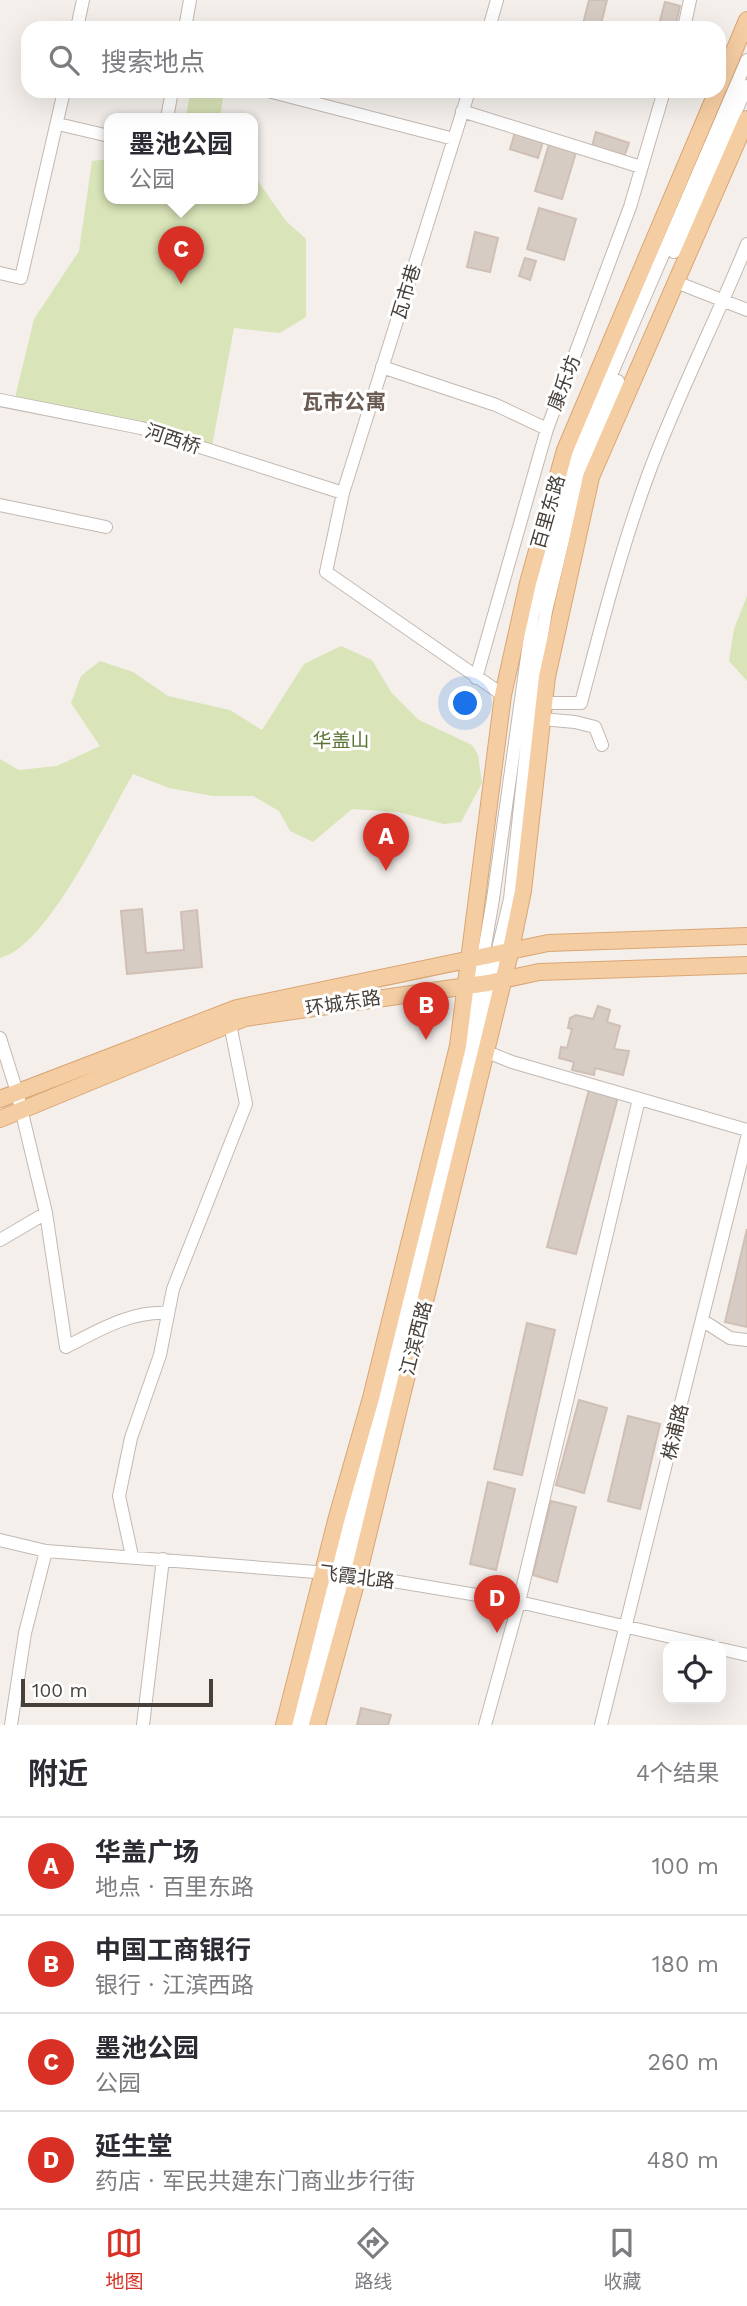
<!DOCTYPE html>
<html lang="zh">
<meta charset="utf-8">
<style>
:root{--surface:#fff;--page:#f2f2f3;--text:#2b2b33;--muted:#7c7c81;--line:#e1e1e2;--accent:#d93025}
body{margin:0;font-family:"Work Sans","Noto Sans SC",sans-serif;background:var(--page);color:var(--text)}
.controls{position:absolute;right:21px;bottom:21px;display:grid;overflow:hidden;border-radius:14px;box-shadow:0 7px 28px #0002}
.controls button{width:63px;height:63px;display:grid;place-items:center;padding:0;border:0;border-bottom:2px solid var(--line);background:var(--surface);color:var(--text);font:35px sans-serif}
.scale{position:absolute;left:21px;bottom:18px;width:192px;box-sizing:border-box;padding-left:7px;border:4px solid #473f39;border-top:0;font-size:19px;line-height:24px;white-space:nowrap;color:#473f39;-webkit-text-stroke:5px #fff;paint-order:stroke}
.you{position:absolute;left:466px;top:704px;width:24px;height:24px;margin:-18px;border:5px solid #fff;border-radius:50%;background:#1a73e8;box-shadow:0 0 0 10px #1a73e833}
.badge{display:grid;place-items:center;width:46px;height:46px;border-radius:50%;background:var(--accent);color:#fff;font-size:23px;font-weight:700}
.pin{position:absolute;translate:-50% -58px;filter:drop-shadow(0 2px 4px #0008)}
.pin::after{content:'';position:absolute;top:37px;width:24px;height:21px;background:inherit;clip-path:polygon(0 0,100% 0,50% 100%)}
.popup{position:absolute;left:104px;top:113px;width:154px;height:91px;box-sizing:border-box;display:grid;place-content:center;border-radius:14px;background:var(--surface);filter:drop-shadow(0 2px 5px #0005);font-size:23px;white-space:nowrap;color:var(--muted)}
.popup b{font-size:26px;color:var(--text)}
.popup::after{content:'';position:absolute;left:50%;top:100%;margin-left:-14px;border:14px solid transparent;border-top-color:var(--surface)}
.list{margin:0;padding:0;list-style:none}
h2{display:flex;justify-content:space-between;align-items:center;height:91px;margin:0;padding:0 28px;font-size:30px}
h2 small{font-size:23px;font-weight:400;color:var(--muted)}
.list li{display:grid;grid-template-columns:46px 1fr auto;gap:21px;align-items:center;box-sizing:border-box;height:98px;padding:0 28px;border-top:2px solid var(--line)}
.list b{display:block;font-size:26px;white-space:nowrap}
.list p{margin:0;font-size:23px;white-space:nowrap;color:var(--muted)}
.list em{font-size:23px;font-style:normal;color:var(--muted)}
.icon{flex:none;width:38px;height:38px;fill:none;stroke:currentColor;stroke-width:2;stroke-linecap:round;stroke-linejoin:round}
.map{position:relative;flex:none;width:747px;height:1725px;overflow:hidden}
.search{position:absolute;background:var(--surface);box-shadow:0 7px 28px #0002;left:21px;right:21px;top:21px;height:77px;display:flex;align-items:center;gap:18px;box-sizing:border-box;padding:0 24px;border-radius:21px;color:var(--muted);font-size:26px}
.sheet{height:483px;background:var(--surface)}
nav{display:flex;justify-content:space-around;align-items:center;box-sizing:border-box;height:98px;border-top:2px solid var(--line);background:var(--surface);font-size:19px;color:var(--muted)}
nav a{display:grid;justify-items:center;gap:4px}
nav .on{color:var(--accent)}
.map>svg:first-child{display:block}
.green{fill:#d9e4b8}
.building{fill:#d7ccc4;stroke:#cfbfb5;stroke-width:2}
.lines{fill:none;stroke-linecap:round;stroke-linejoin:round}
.minor-casing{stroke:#c2b8b1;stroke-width:14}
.major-casing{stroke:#d9a674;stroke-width:18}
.minor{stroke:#fff;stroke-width:12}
.major{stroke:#f5cda3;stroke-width:16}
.labels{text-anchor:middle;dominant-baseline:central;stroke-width:6;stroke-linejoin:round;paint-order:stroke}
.street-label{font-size:19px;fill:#473f39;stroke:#fff}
.park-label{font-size:19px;fill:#597432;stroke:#fff}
.neighbourhood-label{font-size:21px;font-weight:bold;fill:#695b52;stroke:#fff}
</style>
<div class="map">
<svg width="747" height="1725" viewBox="0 0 747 1725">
<rect width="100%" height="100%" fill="#f4efeb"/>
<path class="green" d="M190 91H224L220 118H186Z
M109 159V198H253V174L286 221 306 239V317L280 333 234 328 212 446 14 402 34 319 79 251 92 161Z
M747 596V681L729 661 734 629Z
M341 646 372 660 391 692 419 720 472 745 478 755 482 783 461 822 444 824 398 812 352 809 313 842 290 831 279 811 253 796H213L169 788 133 774C108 816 48 947 0 958V759L19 770 57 766 100 746 71 703 81 676 100 661 133 672 168 696 230 710 262 730 304 664Z"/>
<path class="building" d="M589 0H607L600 28H582Z
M665 2 680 6 675 28H658Z
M516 129 544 138 538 158 510 149Z
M596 132 629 143 624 157 592 146Z
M550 141 577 149 562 199 535 191Z
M539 208 576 219 564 260 527 249Z
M475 232 498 238 490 272 467 267Z
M525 258 536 261 530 280 519 276Z
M142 909 146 953 184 950 181 912 197 910 202 967 127 974 121 911Z
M598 1006 610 1010 607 1022 620 1026 614 1049 629 1051 623 1075 595 1068 594 1075 572 1070 574 1062 559 1058 561 1047 567 1048 572 1029 568 1028 570 1018 576 1015 593 1019Z
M589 1090 618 1097 576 1254 547 1247Z
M747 1229V1327L725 1322Z
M527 1323 555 1330 522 1475 494 1469Z
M579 1400 607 1408 584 1493 556 1485Z
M628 1416 660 1424 640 1509 608 1501Z
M488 1482 515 1489 496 1570 470 1564Z
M551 1501 576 1507 557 1582 533 1575Z
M361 1708 391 1715 388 1725H357Z"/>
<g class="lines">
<defs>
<path id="minor" d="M77 28 83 0
M185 28 190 0
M489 28 497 0
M684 28 690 0
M268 91 454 139
M469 91 343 493 326 572 503 695
M462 111 641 167
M167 118 172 91
M58 124 109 136
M674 252 747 86
M0 273 21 278 64 91
M676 282 747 310
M382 367 496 405 547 429
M0 400 141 428 343 493
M0 505 106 527
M476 678 547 429 630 207 664 91
M544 703H581C601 627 620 552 647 478 676 398 715 323 747 244
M542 719 575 722 595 727 602 745
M0 1038 17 1092 46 1213 66 1347C99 1330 130 1311 168 1313
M487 1052 512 1062 747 1130
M0 1240 46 1213
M702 1320 730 1338 747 1340
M0 1540 46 1551 329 1573
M132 1556 119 1496 131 1438 160 1355 173 1289 246 1104 230 1024
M351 1574 519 1602 710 1646
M721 1649 747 1655
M11 1725 25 1633 46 1551
M143 1725 163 1559
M296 1725 336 1573 472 1022 493 899 533 614 546 563 573 463 747 60
M308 1725 348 1574 510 899 532 696 546 611 579 474 618 381
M485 1725 519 1602 639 1099
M601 1725 747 1138"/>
<path id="major" d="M719 87 747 20
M0 1099 237 1008 548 943 747 936
M0 1119 245 1018 488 983 539 972 747 965
M284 1725 337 1517 371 1398 458 1046 503 695 528 583 565 450 717 91
M317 1725 358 1576 511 949 523 891 547 677 591 477 747 119"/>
</defs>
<use href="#minor" class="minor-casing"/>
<use href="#major" class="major-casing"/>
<use href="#minor" class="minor"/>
<use href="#major" class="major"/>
</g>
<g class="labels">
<g class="street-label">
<text transform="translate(406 292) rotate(-73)">瓦市巷</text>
<text transform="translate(564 383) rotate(-69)">康乐坊</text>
<text transform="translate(173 439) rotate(18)">河西桥</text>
<text transform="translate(548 512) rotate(-74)">百里东路</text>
<text transform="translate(343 1003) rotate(-9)">环城东路</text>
<text transform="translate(416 1338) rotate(-76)">江滨西路</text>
<text transform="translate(675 1432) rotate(-76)">株浦路</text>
<text transform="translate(357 1577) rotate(7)">飞霞北路</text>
</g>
<g class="park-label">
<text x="341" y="740">华盖山</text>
</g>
<g class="neighbourhood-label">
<text x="344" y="401">瓦市公寓</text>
</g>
</g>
</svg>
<div class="controls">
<button><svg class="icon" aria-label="locate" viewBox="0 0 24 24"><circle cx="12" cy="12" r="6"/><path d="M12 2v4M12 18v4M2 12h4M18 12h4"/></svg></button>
</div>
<div class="scale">100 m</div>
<div class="you"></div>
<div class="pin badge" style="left:386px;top:871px">A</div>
<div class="pin badge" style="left:426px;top:1040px">B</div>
<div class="pin badge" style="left:181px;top:284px">C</div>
<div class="popup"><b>墨池公园</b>公园</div>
<div class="pin badge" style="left:497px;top:1633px">D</div>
<div class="search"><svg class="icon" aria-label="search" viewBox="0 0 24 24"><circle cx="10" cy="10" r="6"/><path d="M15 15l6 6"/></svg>搜索地点</div>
</div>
<section class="sheet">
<h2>附近<small>4个结果</small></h2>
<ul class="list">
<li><span class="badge">A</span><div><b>华盖广场</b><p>地点 · 百里东路</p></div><em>100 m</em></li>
<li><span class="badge">B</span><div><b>中国工商银行</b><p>银行 · 江滨西路</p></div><em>180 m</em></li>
<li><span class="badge">C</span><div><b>墨池公园</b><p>公园</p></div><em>260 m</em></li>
<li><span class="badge">D</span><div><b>延生堂</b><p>药店 · 军民共建东门商业步行街</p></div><em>480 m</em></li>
</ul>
</section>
<nav>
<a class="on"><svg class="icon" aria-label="map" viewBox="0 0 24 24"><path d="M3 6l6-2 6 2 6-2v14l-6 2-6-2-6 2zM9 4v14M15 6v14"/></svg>地图</a>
<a><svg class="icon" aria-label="directions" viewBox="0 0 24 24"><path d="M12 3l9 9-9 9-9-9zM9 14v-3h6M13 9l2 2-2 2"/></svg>路线</a>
<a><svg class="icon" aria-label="saved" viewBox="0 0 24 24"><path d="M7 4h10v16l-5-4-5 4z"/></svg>收藏</a>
</nav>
